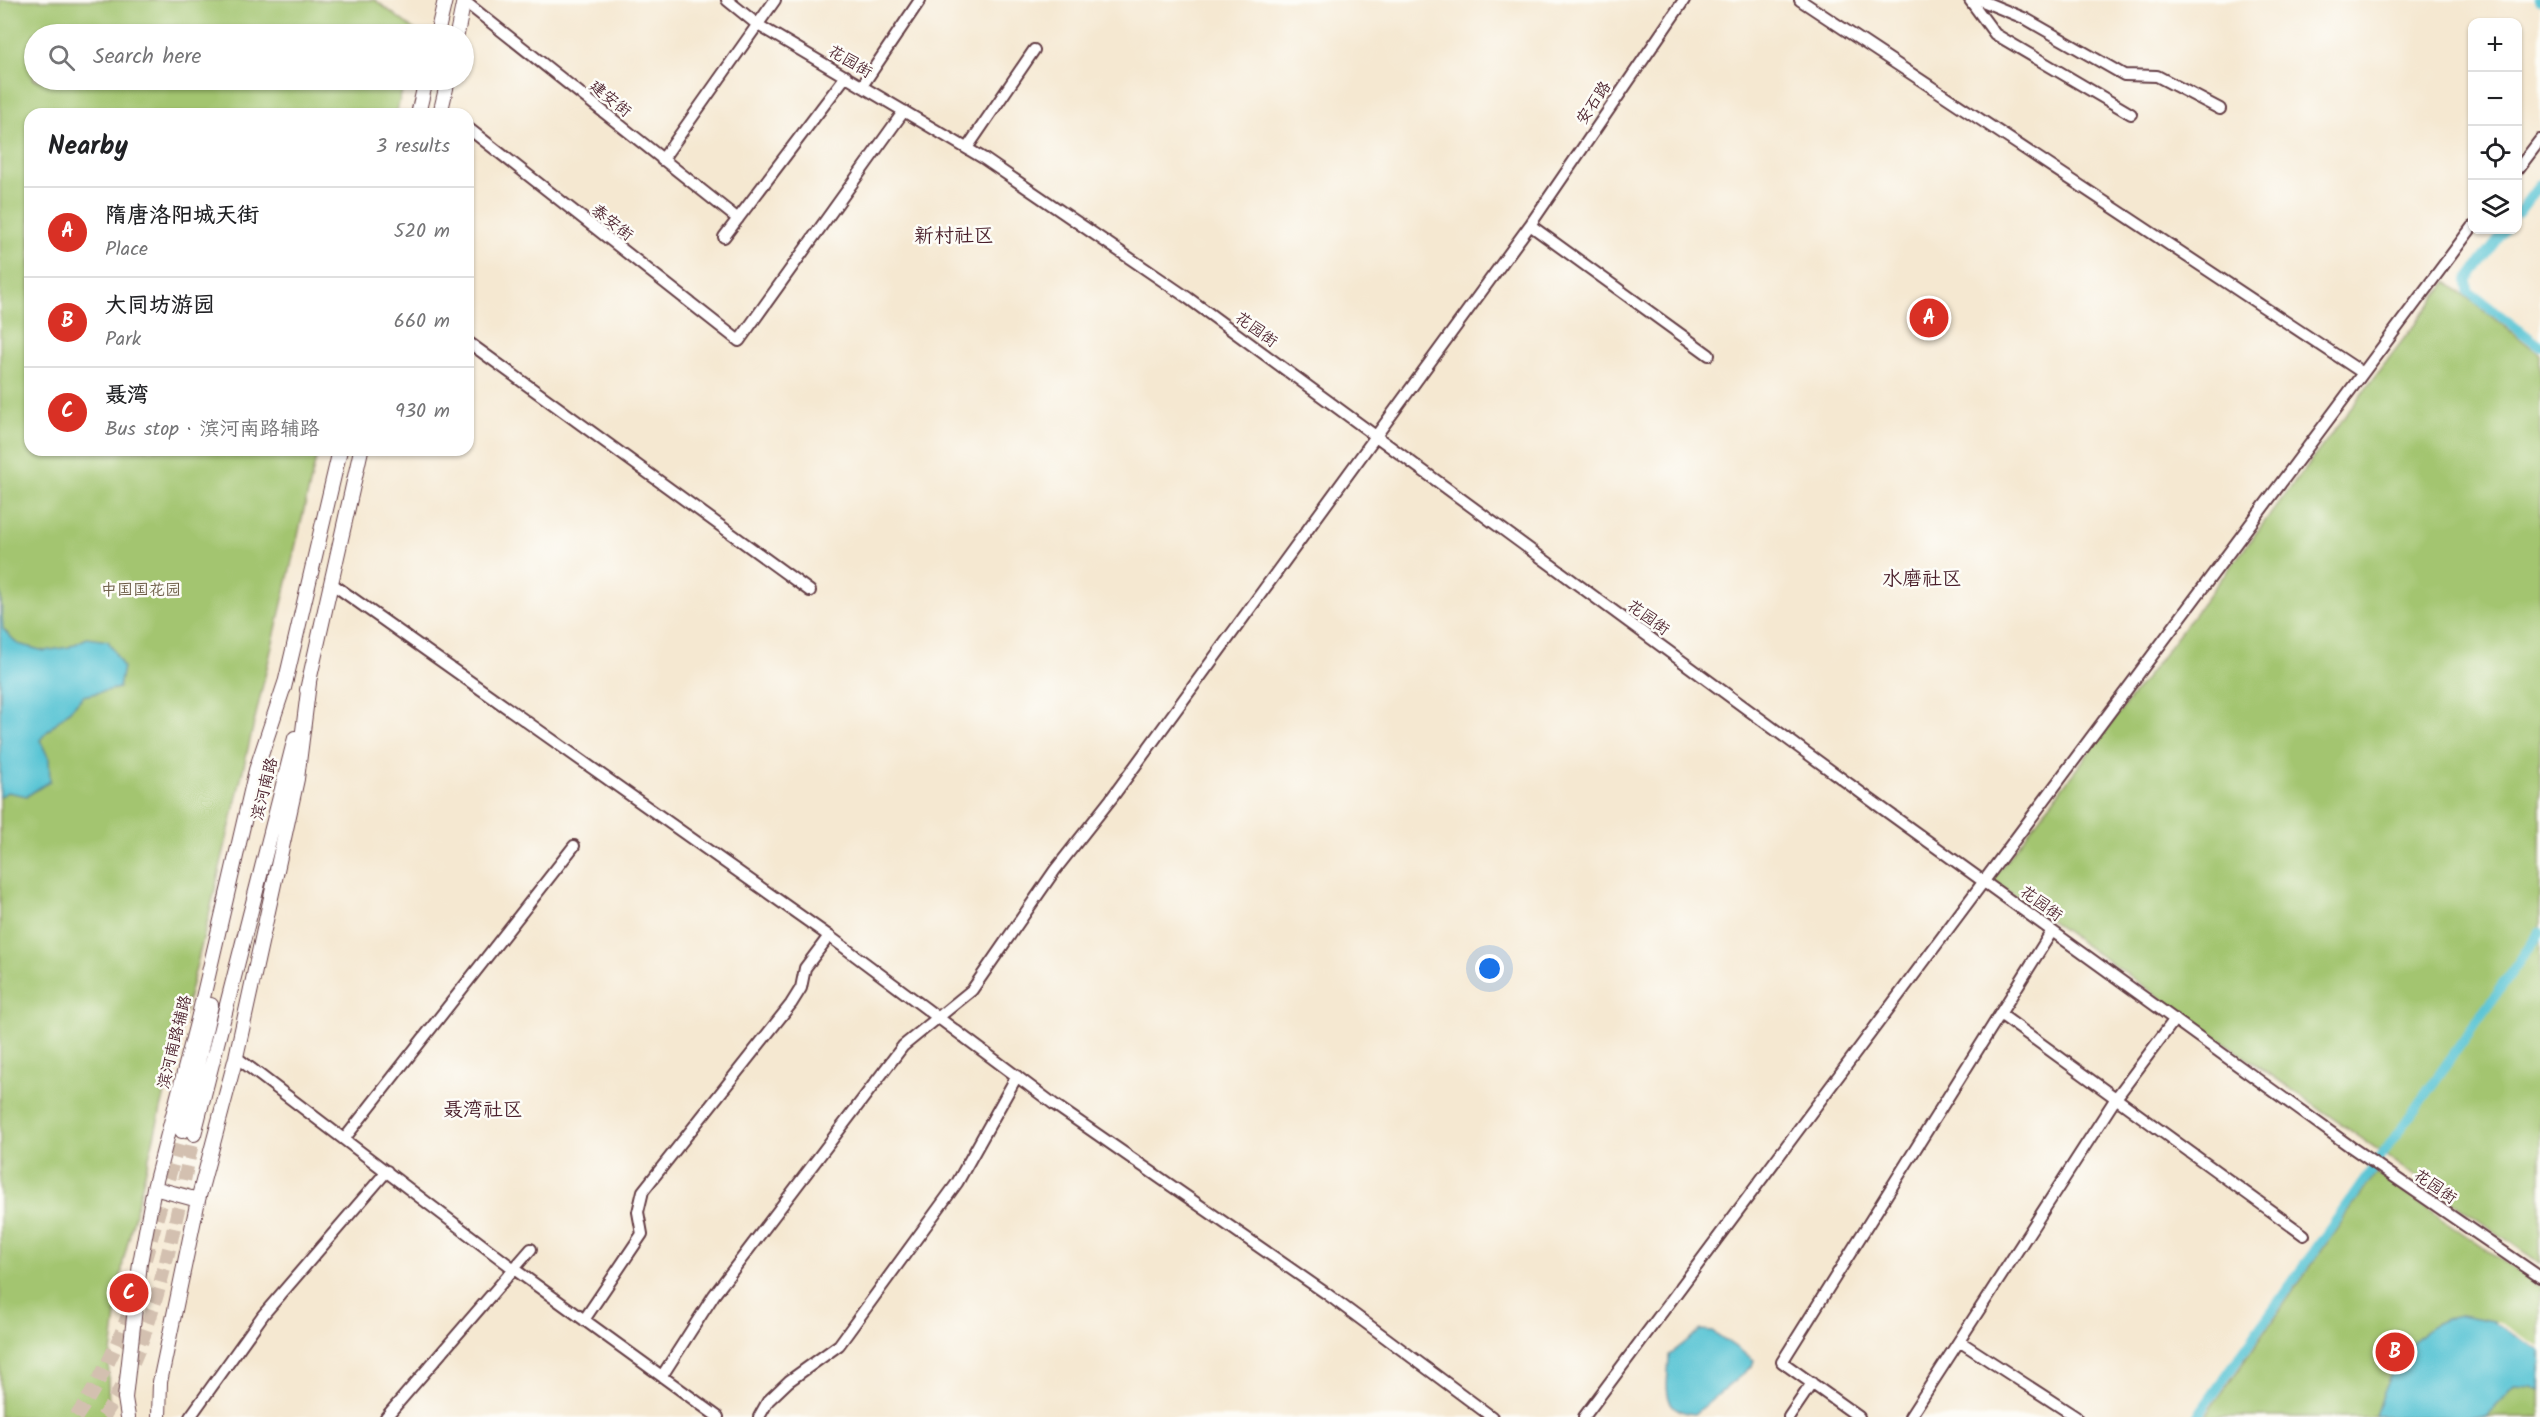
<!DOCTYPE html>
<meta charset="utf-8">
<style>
:root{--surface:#fff;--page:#f2f2f2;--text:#202124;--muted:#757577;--line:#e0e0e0;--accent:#d93025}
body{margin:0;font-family:Kalam,"LXGW WenKai TC",sans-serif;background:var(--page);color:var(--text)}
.controls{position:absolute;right:18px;top:18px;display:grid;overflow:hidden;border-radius:12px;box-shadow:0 2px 4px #0004}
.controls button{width:54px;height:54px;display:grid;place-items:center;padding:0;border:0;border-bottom:2px solid var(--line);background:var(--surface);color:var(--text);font:30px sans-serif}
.you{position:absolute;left:1490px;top:969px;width:21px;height:21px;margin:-15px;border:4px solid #fff;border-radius:50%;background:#1a73e8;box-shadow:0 0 0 9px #1a73e833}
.badge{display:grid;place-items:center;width:39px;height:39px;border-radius:50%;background:var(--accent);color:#fff;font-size:20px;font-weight:700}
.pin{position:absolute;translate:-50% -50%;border:3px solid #fff;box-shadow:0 2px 6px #0006}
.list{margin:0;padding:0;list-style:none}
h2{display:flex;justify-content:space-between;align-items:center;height:78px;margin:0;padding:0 24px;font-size:26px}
h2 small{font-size:20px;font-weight:400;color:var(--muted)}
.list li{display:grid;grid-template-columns:39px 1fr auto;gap:18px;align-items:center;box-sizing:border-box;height:90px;padding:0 24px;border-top:2px solid var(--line)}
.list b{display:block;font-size:22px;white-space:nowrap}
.list p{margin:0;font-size:20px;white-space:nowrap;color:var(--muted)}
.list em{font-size:20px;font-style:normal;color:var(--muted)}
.icon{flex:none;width:33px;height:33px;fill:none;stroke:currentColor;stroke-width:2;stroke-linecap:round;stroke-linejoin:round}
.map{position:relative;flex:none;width:2540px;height:1417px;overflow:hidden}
.search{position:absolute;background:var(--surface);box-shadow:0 2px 4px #0004;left:24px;top:24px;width:450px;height:66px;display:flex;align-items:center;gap:15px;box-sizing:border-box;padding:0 21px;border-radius:33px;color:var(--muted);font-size:22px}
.panel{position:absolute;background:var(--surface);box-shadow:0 2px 4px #0004;left:24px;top:108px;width:450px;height:348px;border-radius:18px}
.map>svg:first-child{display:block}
.green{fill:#a3c56f;stroke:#76724d;stroke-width:1.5}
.water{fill:#59c4d4;stroke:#527280;stroke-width:1.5}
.pier{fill:#f5e8d1}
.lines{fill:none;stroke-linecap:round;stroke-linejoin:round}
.canal{stroke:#59c4d4;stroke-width:10}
.major-tunnel{stroke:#d3c0b0;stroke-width:14;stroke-dasharray:14 7;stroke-linecap:butt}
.minor-casing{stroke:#643d44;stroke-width:14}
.major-casing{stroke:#643d44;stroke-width:16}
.minor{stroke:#fff;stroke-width:10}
.major{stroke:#fff;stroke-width:14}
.labels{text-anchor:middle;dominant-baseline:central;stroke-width:5;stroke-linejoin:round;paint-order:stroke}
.street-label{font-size:16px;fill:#4a1f2b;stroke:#fdfcf7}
.park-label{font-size:16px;fill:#695943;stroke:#fdfcf7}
.quarter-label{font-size:20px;fill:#4a1f2b;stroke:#fdfcf7}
</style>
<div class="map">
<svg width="2540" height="1417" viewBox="0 0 2540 1417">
<rect width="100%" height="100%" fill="#fdfcf7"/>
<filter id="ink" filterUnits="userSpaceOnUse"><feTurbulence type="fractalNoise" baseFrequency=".0167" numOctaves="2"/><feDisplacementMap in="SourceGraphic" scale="12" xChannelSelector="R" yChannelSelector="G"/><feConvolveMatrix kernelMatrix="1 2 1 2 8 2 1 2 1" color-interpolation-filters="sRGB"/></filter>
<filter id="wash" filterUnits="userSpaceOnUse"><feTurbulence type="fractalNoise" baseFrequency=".008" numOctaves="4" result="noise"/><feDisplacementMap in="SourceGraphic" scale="24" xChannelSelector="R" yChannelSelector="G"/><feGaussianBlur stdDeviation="1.35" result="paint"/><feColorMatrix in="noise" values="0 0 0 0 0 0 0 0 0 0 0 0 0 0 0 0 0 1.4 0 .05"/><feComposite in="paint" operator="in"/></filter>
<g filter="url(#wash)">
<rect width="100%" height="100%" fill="#f5e8d1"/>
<path class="green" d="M0 0H375L416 31 415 34H34V80H405L396 114H30V450H318L209 915 123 1262 108 1377 109 1417H0Z
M2447 282 2540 354V1263L1992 880Z
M2376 1173 2540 1287V1417H2205Z"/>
<path class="water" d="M0 586 3 629 18 644 44 651 69 647 87 638 108 641 123 667 119 688 83 696C70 713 53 723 40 740L49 759 50 781 27 796 7 792 0 797Z
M2460 1315 2492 1321 2540 1350V1391L2532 1387 2515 1386 2486 1417H2375C2387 1374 2412 1323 2460 1315Z
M1701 1330 1712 1331 1754 1360 1752 1366 1695 1414C1657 1411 1669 1382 1669 1355Z"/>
<path class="pier" d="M2497 1321 2540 1347V1350L2495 1323Z"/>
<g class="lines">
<path class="canal" d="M2539 0H2540
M2518 213 2540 184
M2505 230 2467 280 2468 291 2540 346
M2197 1417 2540 932"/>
</g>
</g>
<g filter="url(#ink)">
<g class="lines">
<path class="major-tunnel" d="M145 1259 182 1131
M76 1417C101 1381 119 1343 133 1301
M103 1417C156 1341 174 1224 194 1134"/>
<defs>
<path id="minor" d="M727 0 758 25 983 158 1188 298 1868 798 2351 1147 2540 1277
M1800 0 2363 373
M1970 0 1995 34 2131 114
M1980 0 2026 19 2124 75 2157 76 2220 109
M464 1 738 219
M862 86 920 0
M468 128 739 341 904 111
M967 148 1034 50
M662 160 775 0
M2518 169 2540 140
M1530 225 1684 0
M724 237 846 76
M468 342 810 591
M331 583 829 936 1055 1105 1327 1294 1492 1417
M2000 1014 2304 1235
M236 1057 514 1269 718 1417
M345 1138 574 846
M584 1320 642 1234 638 1212 643 1191 791 1004 801 988 805 968 829 936
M1959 1341 2076 1417
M662 1376 714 1295 903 1046 972 990 1055 870 1111 799 1530 225 1709 355
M190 1417 263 1315 387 1171
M386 1417 531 1249
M759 1417 768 1401 789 1381 839 1345 957 1183 1017 1076
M1584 1417 2472 227
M1789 1417 1812 1383
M1859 1417 1782 1362 2052 931
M1910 1417 2116 1098 2175 1019"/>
<path id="major" d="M437 34 445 0
M457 34 464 0
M418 114 426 80
M440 114 448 80
M284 688 340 450
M307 690 361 450
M182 1131 211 1005
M194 1134 295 738
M154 1188 198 1200
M128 1417 125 1398 140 1263 154 1188 199 1015 256 770 286 680
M159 1417 160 1382 198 1200 236 1057 297 779 309 683"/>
</defs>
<use href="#minor" class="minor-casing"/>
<use href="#major" class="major-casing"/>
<use href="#minor" class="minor"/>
<use href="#major" class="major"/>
</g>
</g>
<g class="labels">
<g class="street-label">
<text transform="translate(850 62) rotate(31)">花园街</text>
<text transform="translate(610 99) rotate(39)">建安街</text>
<text transform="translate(1594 103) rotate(-56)">安石路</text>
<text transform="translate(612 223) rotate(38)">泰安街</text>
<text transform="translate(1256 330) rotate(36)">花园街</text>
<text transform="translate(1648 618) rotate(36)">花园街</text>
<text transform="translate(265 789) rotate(-76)">滨河南路</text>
<text transform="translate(2041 904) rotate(36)">花园街</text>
<text transform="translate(175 1042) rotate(-76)">滨河南路辅路</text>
<text transform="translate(2435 1187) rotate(35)">花园街</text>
</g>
<g class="park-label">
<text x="141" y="590">中国国花园</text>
</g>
<g class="quarter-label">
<text x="954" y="237">新村社区</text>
<text x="1922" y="580">水磨社区</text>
<text x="483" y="1111">聂湾社区</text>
</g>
</g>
</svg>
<div class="controls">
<button>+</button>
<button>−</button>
<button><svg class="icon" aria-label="locate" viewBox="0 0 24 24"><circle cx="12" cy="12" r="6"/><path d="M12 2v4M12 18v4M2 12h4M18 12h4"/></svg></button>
<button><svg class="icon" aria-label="layers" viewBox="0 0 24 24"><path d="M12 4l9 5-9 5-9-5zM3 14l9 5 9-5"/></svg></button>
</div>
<div class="you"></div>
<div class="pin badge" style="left:1929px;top:318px">A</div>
<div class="pin badge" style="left:2395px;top:1352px">B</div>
<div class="pin badge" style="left:129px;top:1293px">C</div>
<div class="search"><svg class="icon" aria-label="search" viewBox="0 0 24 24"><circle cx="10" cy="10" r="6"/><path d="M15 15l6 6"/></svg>Search here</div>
<section class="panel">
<h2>Nearby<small>3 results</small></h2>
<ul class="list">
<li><span class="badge">A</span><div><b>隋唐洛阳城天街</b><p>Place</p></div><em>520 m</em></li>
<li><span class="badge">B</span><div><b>大同坊游园</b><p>Park</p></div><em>660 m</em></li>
<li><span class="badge">C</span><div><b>聂湾</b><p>Bus stop · 滨河南路辅路</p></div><em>930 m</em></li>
</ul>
</section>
</div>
